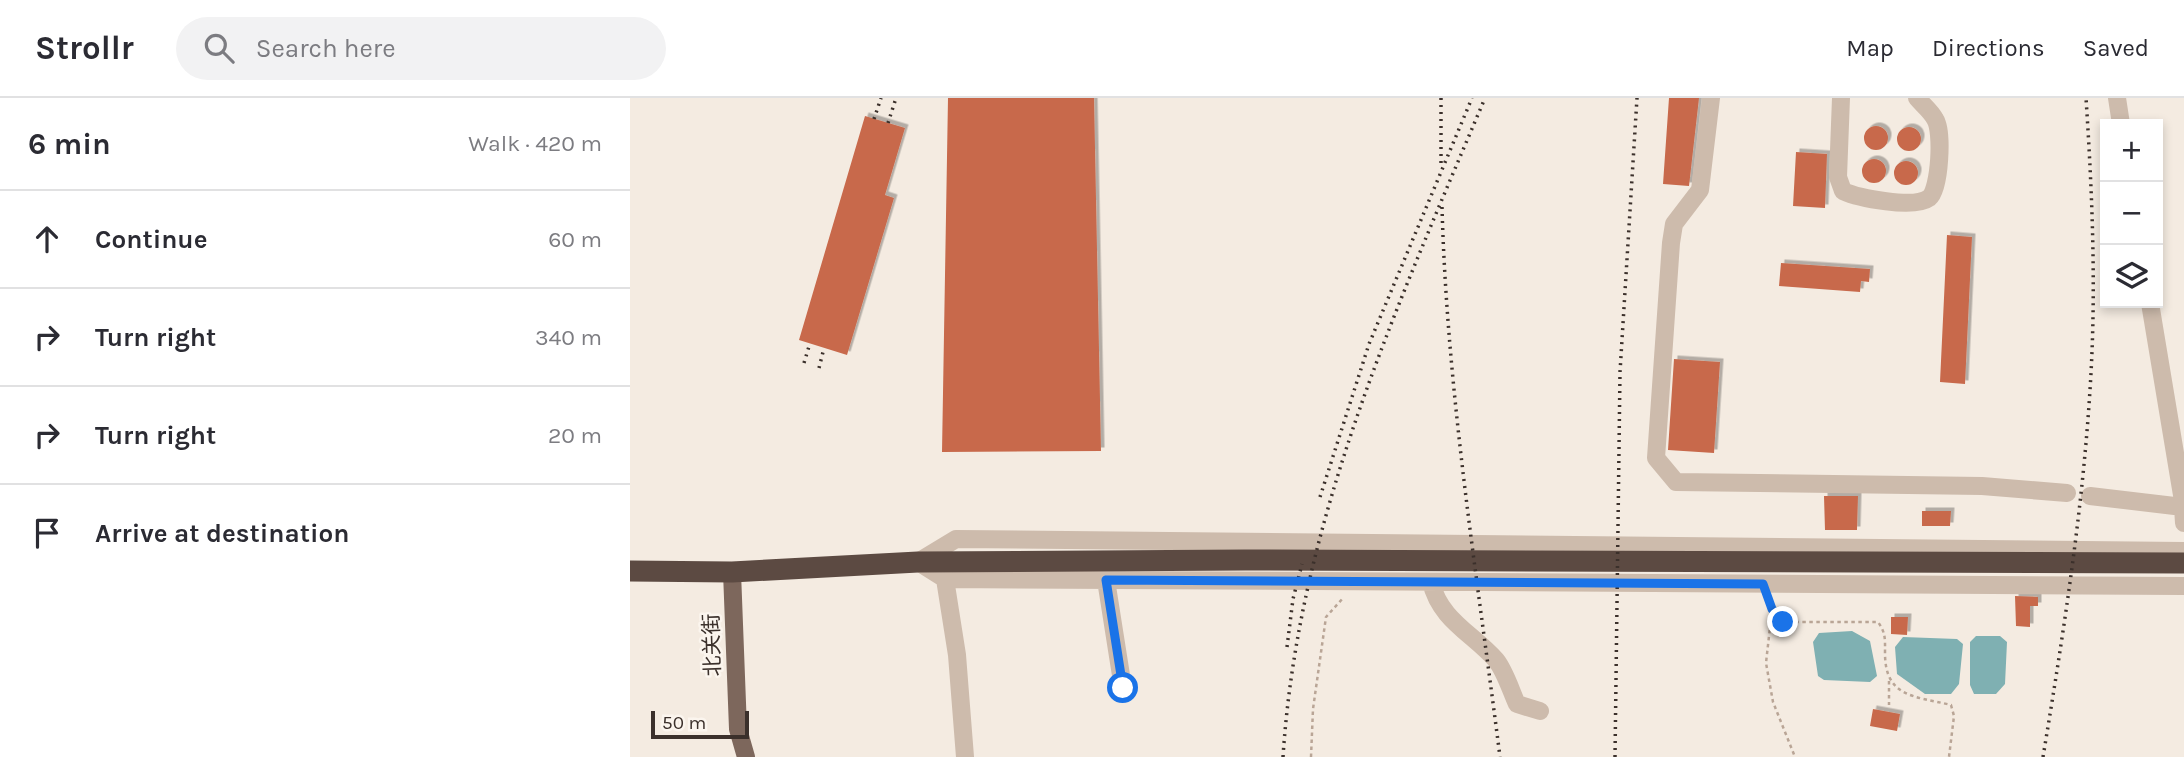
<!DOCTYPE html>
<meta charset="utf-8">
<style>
:root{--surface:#fff;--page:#f2f2f3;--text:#2b2b33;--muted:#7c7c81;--line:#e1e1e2}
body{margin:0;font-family:Karla,"Noto Sans SC",sans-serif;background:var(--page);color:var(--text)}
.controls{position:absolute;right:21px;top:21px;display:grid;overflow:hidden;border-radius:0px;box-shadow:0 4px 10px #0003}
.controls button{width:63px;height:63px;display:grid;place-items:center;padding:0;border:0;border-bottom:2px solid var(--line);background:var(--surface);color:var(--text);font:35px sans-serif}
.scale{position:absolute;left:21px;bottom:18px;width:98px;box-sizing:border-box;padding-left:7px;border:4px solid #3b302b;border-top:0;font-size:19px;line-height:24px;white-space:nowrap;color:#3b302b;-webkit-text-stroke:5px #fbf5ee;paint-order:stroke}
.stop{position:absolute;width:21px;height:21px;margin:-16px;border:5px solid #1a73e8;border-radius:50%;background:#fff}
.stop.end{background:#1a73e8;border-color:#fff;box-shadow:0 2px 7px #0008}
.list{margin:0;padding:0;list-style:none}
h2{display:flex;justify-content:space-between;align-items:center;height:91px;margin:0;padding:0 28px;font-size:30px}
h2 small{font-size:23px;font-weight:400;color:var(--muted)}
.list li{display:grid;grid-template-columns:46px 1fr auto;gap:21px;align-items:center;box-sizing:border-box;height:98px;padding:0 28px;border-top:2px solid var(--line)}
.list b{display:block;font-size:26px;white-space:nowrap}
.list em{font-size:23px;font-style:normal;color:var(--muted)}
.icon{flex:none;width:38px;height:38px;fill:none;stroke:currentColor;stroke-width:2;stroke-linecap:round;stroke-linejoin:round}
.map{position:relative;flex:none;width:1554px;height:659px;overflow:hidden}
header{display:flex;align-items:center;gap:42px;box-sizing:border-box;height:98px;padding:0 35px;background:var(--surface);border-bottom:2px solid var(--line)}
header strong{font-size:33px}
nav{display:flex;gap:38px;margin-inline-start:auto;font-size:24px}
.search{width:490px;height:63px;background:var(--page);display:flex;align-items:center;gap:18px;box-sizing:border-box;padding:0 24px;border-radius:38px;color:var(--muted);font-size:26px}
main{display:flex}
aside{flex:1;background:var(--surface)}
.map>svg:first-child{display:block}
.water{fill:#7fb0b2}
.building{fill:#c8694b;filter:url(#shadow)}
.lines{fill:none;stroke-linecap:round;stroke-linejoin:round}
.path{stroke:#b9a596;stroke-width:2.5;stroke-dasharray:3.5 3.5;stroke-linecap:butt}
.minor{stroke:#cdbbac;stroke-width:18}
.major{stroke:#7d675c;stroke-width:18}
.highway{stroke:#5c4a42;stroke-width:21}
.rail{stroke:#3b302b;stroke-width:3.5;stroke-dasharray:2 5;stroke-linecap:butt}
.route{stroke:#1a73e8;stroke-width:9}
.labels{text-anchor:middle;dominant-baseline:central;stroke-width:5;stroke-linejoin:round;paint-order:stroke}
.street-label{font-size:21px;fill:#3b302b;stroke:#fbf5ee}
</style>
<header>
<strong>Strollr</strong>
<div class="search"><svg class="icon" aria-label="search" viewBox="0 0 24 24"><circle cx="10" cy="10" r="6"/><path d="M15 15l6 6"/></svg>Search here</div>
<nav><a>Map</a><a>Directions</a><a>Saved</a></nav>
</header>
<main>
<aside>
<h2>6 min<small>Walk · 420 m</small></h2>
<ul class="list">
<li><svg class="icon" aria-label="ahead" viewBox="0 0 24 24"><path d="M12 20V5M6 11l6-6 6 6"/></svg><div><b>Continue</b></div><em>60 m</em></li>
<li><svg class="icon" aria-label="right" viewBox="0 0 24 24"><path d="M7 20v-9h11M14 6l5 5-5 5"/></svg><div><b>Turn right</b></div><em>340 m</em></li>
<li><svg class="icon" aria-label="right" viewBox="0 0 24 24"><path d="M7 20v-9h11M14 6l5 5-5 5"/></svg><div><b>Turn right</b></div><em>20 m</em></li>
<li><svg class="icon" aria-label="arrive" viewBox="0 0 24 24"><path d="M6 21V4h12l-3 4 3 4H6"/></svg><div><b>Arrive at destination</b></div></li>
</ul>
</aside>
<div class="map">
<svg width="1554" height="659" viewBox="0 0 1554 659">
<defs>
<filter id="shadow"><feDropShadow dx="3.5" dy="-3.5" stdDeviation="0" flood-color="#0004"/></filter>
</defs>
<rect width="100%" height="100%" fill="#f4ebe1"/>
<path class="water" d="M1222 533 1240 543 1247 578 1240 584 1194 582 1188 578 1183 544 1189 535Z
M1346 538H1370L1377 544 1375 586 1366 596H1344L1340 587V544Z
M1273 539 1327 541 1333 546 1329 586 1321 596H1295L1267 576 1265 549Z"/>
<path class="building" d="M318 0H464L471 353 312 354Z
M1039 0H1069L1059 88 1033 86Z
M235 18 275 30 255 97 264 100 217 257 169 242Z
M1234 40a12 12 0 1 1 24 0a12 12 0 1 1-24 0Z
M1267 41a12 12 0 1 1 24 0a12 12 0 1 1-24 0Z
M1166 54 1197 56 1195 110 1163 108Z
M1232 73a12 12 0 1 1 24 0a12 12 0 1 1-24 0Z
M1264 75a12 12 0 1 1 24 0a12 12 0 1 1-24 0Z
M1317 137 1342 139 1335 286 1310 284Z
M1151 165 1240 171 1239 184 1231 183 1230 194 1149 188Z
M1044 261 1090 264 1084 355 1038 352Z
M1194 398H1228L1227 432H1195Z
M1292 413H1321L1320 428H1292Z
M1385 498 1408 499V508H1400V529L1386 528Z
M1261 519H1278L1277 537 1261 536Z
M1243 611 1270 616 1267 633 1240 628Z"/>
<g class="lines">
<path class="path" d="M1138 499 1142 511 1153 524H1248C1256 535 1255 542 1255 555 1255 600 1285 598 1321 607L1324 618 1319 659
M1142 511 1136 565 1143 604 1165 659
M1259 583V607
M681 659 683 611 696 519 714 499"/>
<path class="minor" d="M1081 0 1070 92 1044 126 1041 145 1026 360 1046 384 1352 388 1437 395
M1211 0 1208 79 1213 93C1228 100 1284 111 1299 100 1310 91 1313 33 1305 21 1301 13 1293 7 1287 0
M1487 0 1491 26
M1520 205 1554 409
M1460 398 1553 409 1554 425
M1554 453 326 441 288 464 315 481 1554 488
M315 481 327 557 335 659
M476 482 493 590
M801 484C810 522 842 535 866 562 875 573 881 593 887 606L910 613"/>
<path class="major" d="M102 474 108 631 116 659"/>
<path class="highway" d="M0 473 102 474 288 464 615 462 1554 465"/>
<path class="rail" d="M811 0V67
M244 21 251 0
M258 25 266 0
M812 109C817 293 847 477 870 659
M174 265 180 245
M189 270 194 250
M690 399 739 246 842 0
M657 549 663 501 672 466
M653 659C668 426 765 213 855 0
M985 659 990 274 1007 0
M1413 659C1434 532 1454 404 1461 275 1466 183 1462 92 1456 0"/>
</g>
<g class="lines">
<path class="route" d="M493 590 476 482 1133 486 1142 511 1153 524"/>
</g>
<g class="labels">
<g class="street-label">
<text transform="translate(82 547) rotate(-92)">北关街</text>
</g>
</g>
</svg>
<div class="controls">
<button>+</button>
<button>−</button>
<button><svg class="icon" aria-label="layers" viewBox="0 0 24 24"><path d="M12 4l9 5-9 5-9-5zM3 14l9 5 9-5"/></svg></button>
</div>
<div class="scale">50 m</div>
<div class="stop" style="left:493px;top:590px"></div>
<div class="stop end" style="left:1153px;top:524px"></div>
</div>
</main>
